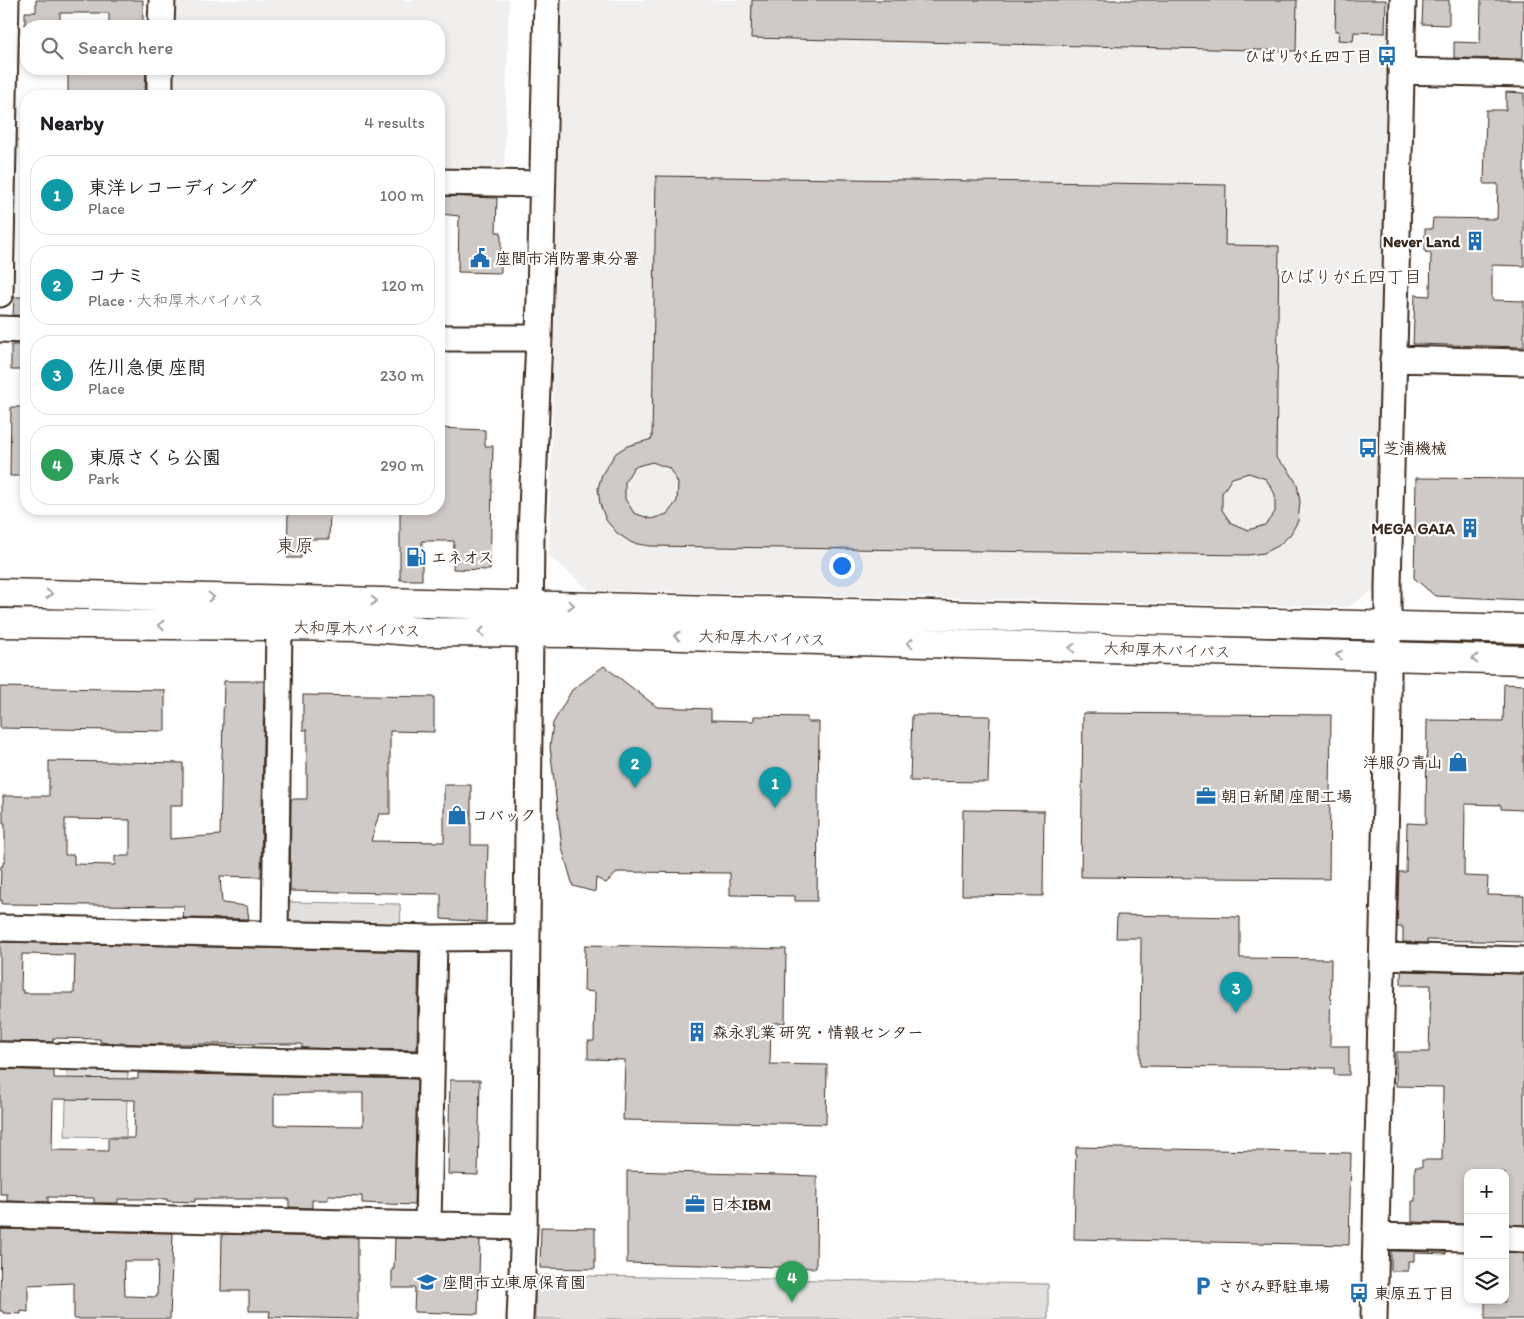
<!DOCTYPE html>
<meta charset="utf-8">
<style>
:root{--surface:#fff;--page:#f2f2f2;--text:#202124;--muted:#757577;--line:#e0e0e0;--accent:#b45309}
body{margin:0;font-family:Itim,"Klee One",sans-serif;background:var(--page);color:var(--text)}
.controls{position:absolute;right:15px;bottom:15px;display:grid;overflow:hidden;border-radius:10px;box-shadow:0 2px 8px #0003}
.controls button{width:45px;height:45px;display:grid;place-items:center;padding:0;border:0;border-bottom:1px solid var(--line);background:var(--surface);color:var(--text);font:25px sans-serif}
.you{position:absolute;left:841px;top:565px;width:18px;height:18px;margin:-12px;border:4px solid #fff;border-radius:50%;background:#1a73e8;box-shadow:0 0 0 8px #1a73e833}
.badge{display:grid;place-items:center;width:32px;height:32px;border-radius:50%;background:var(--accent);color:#fff;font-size:16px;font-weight:700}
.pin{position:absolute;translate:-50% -41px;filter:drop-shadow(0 1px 2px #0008)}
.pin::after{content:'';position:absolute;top:26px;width:18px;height:15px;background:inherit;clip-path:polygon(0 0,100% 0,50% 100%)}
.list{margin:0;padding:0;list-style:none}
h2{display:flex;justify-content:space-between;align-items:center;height:65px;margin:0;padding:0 20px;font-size:21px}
h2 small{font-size:16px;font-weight:400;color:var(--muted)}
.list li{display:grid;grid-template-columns:32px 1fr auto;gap:15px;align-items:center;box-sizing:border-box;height:80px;margin:0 10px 10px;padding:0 10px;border:1px solid var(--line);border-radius:20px}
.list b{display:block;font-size:19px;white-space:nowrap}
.list p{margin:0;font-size:16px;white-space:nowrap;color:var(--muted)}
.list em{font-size:16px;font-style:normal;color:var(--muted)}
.icon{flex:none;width:28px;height:28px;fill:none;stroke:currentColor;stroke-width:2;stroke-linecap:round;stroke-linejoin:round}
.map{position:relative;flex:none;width:1524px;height:1319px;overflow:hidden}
.search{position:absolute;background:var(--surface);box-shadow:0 2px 8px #0003;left:20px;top:20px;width:425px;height:55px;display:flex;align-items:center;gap:12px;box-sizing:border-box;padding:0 18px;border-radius:20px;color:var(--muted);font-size:19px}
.panel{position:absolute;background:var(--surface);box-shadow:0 2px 8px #0003;left:20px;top:90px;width:425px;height:425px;border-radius:20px}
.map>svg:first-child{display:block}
.built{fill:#f1efee}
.green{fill:#e2e0de;stroke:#8e857e}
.building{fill:#cfcac7;stroke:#3b2a1e;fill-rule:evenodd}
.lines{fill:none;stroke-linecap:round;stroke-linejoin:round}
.minor-casing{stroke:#3b2a1e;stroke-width:29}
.highway-casing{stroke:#3b2a1e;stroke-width:31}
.minor{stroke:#fff;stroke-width:25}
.highway{stroke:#fff;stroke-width:28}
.oneway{stroke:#a79f9a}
.labels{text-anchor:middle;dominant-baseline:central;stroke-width:4.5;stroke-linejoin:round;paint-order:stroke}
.poi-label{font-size:16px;font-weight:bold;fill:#3b2a1e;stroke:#fff;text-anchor:start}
.street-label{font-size:16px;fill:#3b2a1e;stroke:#fff}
.neighbourhood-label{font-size:18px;fill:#3b2a1e;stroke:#fff}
.quarter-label{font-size:19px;fill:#3b2a1e;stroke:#fff}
</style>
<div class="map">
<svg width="1524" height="1319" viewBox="0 0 1524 1319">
<rect width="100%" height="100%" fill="#fff"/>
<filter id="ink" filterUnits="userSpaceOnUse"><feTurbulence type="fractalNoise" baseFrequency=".02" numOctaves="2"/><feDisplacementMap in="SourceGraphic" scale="10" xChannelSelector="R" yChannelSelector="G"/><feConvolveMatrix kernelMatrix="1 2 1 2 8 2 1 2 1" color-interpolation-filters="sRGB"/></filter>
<g filter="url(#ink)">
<path class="built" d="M172 0H509L504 177 439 176V96H170V69H439V26H171Z
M562 0H1391L1377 588 1348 607 589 590 549 556Z"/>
<path class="green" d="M289 902 400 904 401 927H288Z
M67 1067H128L126 1137 65 1136Z
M535 1275 1048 1284V1319H535Z"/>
<path class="building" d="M36 0H143V26H109V13H60V26H25V12H36Z
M752 0H1297L1296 51 751 38Z
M1336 0H1386L1385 33 1354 32 1353 41 1338 40 1339 31H1335Z
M1423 0H1449V25L1422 24Z
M1481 0H1524L1523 59 1454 58V42L1480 43Z
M114 69H146L145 91H142V96H68V71L114 72Z
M1506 92 1524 93V266L1492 265V300L1524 301V347L1413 344 1415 295 1430 296 1431 253 1425 252V229H1432L1433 218 1497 219 1498 184H1484L1486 110H1506Z
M656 176 1226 185 1225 245 1279 246 1276 458 1288 469 1297 484 1300 502 1298 521 1290 535 1278 546 1264 553 1248 555 650 546 632 543 617 533 606 520 600 504 598 488 602 474 616 453 627 446 652 439ZM652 462 669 468 678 483 677 501 667 514 651 519 634 513 625 499V482L634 467ZM1249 473 1266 479 1275 494V512L1265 525 1248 530 1231 523 1222 510V493L1232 478Z
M441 196 497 198 496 232H501V273L458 272 459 216 441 214Z
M14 297H26V316L13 315Z
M11 345H26V370H11Z
M11 407H26V476H10Z
M439 428 485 430V446H493L490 570 453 569 454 541H422V580H400V509H439Z
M1416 478 1524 479V600L1435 596 1414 578Z
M290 509H330L329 539H303V546H301V558H287L288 512H290Z
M604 666 657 707 711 709V720L754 721V716L807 717V722H819L817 901H795V896L730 895V873L618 872 606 883 596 878 595 892 573 886 562 848 550 747 553 723 572 690Z
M224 681H264L261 877 220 876 222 903 247 906 249 919 183 918 184 906 2 904V900H0L1 866H3V862H5V823H3V796H49V761L183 763V805H170V839L220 835ZM65 819 130 820V856H115V865L74 864V855H65Z
M1504 684 1524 685V810L1501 809V805L1465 804 1464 876 1488 877 1487 895 1524 896V942L1427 940V943L1403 942V927H1397L1399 872H1406L1407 823 1426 824 1427 720 1503 721Z
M0 687 165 690V731L0 728Z
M303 695 434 697V732L390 731V814H379L371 841 444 842V785H471V845H488L486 922 441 919V894L290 891 291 799H307V730H303Z
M1083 713 1331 715 1329 879 1081 877Z
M912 715 990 716 988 782 910 781Z
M963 810 1044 811 1043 896 962 895Z
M1117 915 1240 917V958L1331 959 1330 1046H1349V1075H1334V1068L1140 1066 1141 938H1116Z
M0 942 419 952 417 1050 302 1048V1044H139L100 1042V1039L53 1038V1042L0 1041ZM22 954 75 955 74 993H23V990H21Z
M585 945 786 949 785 1023H771L770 1064 827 1065 826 1124 623 1120 625 1060 588 1059V1041H594L595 992 584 991Z
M1401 971 1524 974V1225L1505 1224V1173H1468V1224L1412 1222V1201H1415V1167H1422V1160H1442L1443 1087 1396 1086V1052H1429L1431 985H1401Z
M0 1069 54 1071V1078L138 1079V1073L417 1079 414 1205 362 1203V1196L328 1195V1200H312V1208L289 1207V1199H195V1202L167 1201V1199H118V1203H94V1198L48 1197V1202L7 1201V1194H0ZM314 1093H363V1126L274 1125V1094ZM53 1099 135 1100 134 1138H108V1151L52 1150Z
M450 1080H480L478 1175 448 1174Z
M1076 1147 1351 1153 1349 1245 1074 1239Z
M627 1171 817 1176 816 1268 627 1263Z
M541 1227 595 1228V1269L540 1268Z
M1 1229 173 1233 170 1319H74V1283L28 1285V1312L21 1311V1314L3 1313V1311H0ZM124 1261H158L157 1297 125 1296Z
M222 1234 358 1238V1319L269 1317 270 1311H249V1291H221Z
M395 1238 480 1240 478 1314 414 1312 415 1288H392V1269H394Z
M1391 1251 1446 1252V1254L1414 1253V1261H1408V1271H1391Z
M1505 1252 1524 1253V1319H1485V1302H1505Z"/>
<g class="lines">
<defs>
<path id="minor" d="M161 26 162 0
M160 69V96
M1401 71 1524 74
M439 182 542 184
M0 294 6 0
M0 329 26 330
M439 338H539
M1393 359 1524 362
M0 928 434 938 526 937
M275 934 279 626
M1383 956 1524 960
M0 1055 431 1065
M0 1215 524 1227
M428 1225 434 938
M1376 1236 1468 1238
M1505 1238 1524 1239
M520 1319 524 1227 531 535 539 338 547 0
M1374 1319 1388 712V586L1403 0"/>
<path id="highway" d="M0 593 1524 629
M0 623 361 627 423 632 576 633 1524 660"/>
</defs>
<use href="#minor" class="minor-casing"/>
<use href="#highway" class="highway-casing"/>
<use href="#minor" class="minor"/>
<use href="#highway" class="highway"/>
</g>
<defs><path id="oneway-chevron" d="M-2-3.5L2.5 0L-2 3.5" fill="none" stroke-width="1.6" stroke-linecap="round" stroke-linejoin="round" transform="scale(1.25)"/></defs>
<g class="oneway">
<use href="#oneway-chevron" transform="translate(49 594) rotate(1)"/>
<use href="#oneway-chevron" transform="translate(211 597) rotate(1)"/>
<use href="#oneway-chevron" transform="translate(374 601) rotate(1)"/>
<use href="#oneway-chevron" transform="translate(571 605) rotate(1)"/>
<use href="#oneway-chevron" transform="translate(161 625) rotate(-179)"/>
<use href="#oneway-chevron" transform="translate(481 632) rotate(-180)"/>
<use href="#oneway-chevron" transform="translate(677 636) rotate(-178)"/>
<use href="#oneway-chevron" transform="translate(910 643) rotate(-178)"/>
<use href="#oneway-chevron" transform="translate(1072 648) rotate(-178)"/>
<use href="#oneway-chevron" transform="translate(1339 655) rotate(-178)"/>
<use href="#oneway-chevron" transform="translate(1475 659) rotate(-179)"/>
</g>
</g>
<defs>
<symbol id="bus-bare" viewBox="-9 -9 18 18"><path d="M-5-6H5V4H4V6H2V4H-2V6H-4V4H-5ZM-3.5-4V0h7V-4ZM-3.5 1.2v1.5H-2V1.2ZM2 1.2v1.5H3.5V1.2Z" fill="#1f6fb2" stroke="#fff" stroke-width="2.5" paint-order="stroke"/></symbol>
<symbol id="building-bare" viewBox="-9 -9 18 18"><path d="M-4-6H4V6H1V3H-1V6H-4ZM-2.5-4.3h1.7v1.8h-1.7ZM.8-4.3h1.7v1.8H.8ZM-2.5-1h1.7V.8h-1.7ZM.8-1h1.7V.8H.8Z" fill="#1f6fb2" stroke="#fff" stroke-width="2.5" paint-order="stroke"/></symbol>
<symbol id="civic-bare" viewBox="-9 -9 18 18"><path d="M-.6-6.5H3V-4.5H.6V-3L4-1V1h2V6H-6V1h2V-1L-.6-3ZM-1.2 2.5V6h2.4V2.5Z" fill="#1f6fb2" stroke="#fff" stroke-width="2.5" paint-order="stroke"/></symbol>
<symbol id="fuel-bare" viewBox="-9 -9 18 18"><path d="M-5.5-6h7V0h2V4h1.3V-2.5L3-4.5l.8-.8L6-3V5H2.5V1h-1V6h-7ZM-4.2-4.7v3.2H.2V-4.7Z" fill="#1f6fb2" stroke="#fff" stroke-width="2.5" paint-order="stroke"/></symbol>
<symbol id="shop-bare" viewBox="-9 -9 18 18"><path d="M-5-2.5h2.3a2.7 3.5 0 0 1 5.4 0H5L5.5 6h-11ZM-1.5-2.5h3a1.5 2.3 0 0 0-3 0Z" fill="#1f6fb2" stroke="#fff" stroke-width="2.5" paint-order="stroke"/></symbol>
<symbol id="office-bare" viewBox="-9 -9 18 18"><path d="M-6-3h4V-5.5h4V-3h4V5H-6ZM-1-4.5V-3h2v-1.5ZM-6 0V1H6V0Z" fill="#1f6fb2" stroke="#fff" stroke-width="2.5" paint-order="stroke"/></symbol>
<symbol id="school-bare" viewBox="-9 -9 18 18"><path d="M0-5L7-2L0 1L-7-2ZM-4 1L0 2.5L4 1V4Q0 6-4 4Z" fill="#1f6fb2" stroke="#fff" stroke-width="2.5" paint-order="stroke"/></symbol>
<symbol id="parking-bare" viewBox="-9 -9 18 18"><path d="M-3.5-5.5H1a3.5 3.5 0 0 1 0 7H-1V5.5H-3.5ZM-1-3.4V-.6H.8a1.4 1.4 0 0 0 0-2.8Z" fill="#1f6fb2" stroke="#fff" stroke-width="2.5" paint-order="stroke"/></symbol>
</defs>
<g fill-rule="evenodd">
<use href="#bus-bare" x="1373" y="42" width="28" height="28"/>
<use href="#building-bare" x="1461" y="227" width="28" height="28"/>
<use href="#civic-bare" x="466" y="244" width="28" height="28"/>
<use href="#bus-bare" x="1354" y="434" width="28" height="28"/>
<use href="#building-bare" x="1456" y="514" width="28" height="28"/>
<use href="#fuel-bare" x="402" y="543" width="28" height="28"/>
<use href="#shop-bare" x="1444" y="748" width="28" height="28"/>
<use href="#office-bare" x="1192" y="782" width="28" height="28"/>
<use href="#shop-bare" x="443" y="801" width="28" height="28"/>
<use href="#building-bare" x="683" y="1018" width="28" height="28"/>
<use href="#office-bare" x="681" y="1190" width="28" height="28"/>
<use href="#school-bare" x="413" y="1268" width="28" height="28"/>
<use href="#parking-bare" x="1189" y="1272" width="28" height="28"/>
<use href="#bus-bare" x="1345" y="1279" width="28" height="28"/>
</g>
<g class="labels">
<g class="poi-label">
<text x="1372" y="56" text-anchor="end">ひばりが丘四丁目</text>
<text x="1460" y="241" text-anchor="end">Never Land</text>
<text x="495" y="258">座間市消防署東分署</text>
<text x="1383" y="448">芝浦機械</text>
<text x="1455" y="528" text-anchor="end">MEGA GAIA</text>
<text x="431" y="557">エネオス</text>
<text x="1443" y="762" text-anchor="end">洋服の青山</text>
<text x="1221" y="796">朝日新聞 座間工場</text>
<text x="472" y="815">コバック</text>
<text x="712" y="1032">森永乳業 研究・情報センター</text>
<text x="710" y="1204">日本IBM</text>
<text x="442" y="1282">座間市立東原保育園</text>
<text x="1218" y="1286">さがみ野駐車場</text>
<text x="1374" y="1293">東原五丁目</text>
</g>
<g class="street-label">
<text transform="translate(357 629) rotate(2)">大和厚木バイパス</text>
<text transform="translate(762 638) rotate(2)">大和厚木バイパス</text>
<text transform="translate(1167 650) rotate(2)">大和厚木バイパス</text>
</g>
<g class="neighbourhood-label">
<text x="1350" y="277">ひばりが丘四丁目</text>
</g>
<g class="quarter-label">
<text x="295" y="545">東原</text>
</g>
</g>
</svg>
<div class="controls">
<button>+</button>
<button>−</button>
<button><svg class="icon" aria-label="layers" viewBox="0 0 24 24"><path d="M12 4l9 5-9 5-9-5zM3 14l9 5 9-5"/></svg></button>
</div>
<div class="you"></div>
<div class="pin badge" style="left:775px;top:808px;background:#0f9aa8">1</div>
<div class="pin badge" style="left:635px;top:788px;background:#0f9aa8">2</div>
<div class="pin badge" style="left:1236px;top:1013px;background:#0f9aa8">3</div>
<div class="pin badge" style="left:792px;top:1302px;background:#2e9e5b">4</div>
<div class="search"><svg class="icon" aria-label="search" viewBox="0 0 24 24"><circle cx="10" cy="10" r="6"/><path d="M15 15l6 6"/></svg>Search here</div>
<section class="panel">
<h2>Nearby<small>4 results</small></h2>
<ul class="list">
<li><span class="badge" style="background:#0f9aa8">1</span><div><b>東洋レコーディング</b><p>Place</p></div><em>100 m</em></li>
<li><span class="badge" style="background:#0f9aa8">2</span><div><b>コナミ</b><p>Place · 大和厚木バイパス</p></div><em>120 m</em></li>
<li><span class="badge" style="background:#0f9aa8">3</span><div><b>佐川急便 座間</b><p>Place</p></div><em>230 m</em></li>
<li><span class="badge" style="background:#2e9e5b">4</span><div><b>東原さくら公園</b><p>Park</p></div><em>290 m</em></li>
</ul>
</section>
</div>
